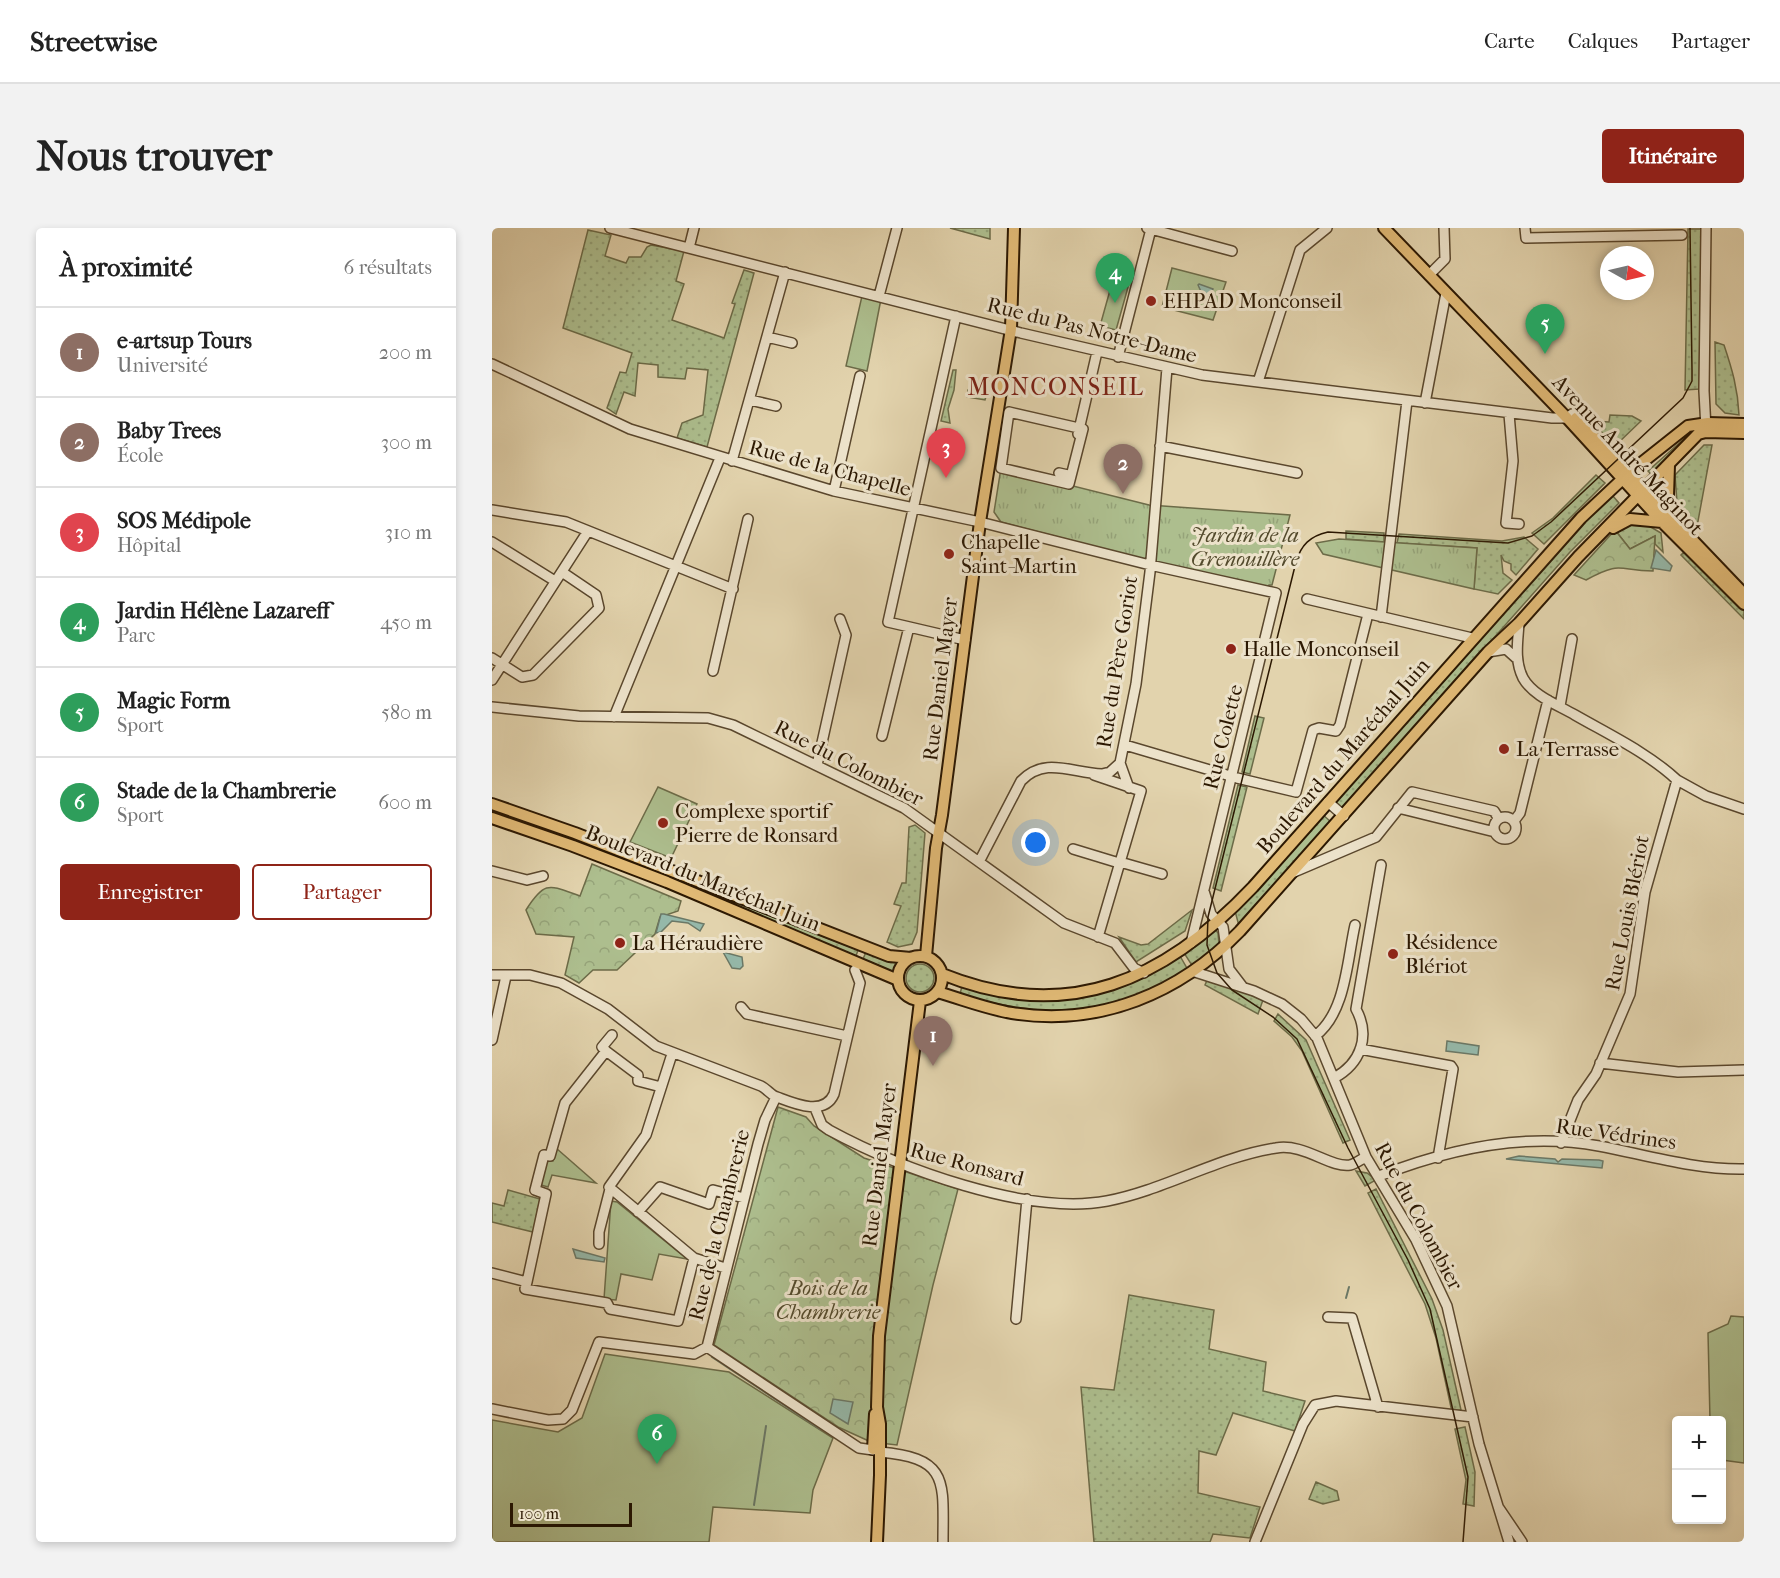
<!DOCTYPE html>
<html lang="fr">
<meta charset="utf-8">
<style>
:root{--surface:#fff;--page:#f2f2f2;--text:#222;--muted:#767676;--line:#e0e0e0;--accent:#8f2418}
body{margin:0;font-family:"IM FELL French Canon",serif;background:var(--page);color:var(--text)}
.controls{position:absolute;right:18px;bottom:18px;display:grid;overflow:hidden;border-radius:6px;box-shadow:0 3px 9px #0003}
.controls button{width:54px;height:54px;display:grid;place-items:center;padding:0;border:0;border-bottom:2px solid var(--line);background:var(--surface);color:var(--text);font:30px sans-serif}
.compass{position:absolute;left:1108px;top:18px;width:54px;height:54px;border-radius:50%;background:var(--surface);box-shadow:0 3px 9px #0003;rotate:98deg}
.scale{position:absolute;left:18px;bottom:15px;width:122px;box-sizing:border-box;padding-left:6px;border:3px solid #2c1802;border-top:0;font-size:16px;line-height:21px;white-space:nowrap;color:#2c1802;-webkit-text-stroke:4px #ece2ca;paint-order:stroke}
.you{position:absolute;left:544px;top:615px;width:21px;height:21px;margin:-15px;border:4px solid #fff;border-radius:50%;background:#1a73e8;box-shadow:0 0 0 9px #1a73e833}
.badge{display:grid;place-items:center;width:39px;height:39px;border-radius:50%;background:var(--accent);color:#fff;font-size:20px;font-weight:700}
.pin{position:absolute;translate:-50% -50px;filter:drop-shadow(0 2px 3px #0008)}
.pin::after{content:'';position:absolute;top:32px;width:21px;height:18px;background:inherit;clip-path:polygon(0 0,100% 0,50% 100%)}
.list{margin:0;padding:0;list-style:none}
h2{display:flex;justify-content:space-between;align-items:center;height:78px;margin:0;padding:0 24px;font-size:26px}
h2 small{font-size:20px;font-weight:400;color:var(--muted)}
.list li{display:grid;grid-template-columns:39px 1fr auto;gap:18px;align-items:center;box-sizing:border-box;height:90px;padding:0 24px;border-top:2px solid var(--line)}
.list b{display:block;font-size:22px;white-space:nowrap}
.list p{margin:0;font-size:20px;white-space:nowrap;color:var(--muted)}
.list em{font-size:20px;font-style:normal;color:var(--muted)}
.actions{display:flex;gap:12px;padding:18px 24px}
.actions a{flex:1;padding:14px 0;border:2px solid var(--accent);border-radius:6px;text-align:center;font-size:21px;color:var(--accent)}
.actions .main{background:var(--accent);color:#fff}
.map{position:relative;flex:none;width:1252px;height:1314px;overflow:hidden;border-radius:6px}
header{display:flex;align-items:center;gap:36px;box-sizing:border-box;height:84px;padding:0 30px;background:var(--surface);border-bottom:2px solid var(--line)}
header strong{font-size:28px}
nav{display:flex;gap:33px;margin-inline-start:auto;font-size:21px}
.intro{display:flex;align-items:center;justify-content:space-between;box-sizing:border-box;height:144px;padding:0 36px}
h1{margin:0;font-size:42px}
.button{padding:15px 27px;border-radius:6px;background:var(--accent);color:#fff;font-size:21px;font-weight:700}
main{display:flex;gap:36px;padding:0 36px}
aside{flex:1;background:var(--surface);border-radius:6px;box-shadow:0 3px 9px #0003}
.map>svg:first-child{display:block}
.grass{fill:url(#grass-dots);stroke:#6c6b48;stroke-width:1.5}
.forest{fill:url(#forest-crowns);stroke:#6c6b48;stroke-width:1.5}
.park{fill:url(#park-tufts);stroke:#6c6b48;stroke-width:1.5}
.garden{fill:#adbe8e;stroke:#6c6b48;stroke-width:1.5}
.water{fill:#95b8a9;stroke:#6b7866;stroke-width:1.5}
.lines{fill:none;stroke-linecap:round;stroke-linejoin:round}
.stream{stroke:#6b7866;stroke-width:2}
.minor-casing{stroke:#5a472d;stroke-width:12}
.major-casing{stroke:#2c1802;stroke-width:14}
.minor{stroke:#ece2ca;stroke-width:9}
.major{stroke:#e1ba76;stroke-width:10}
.tram{stroke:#2c1802;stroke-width:1.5}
.poi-dot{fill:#8f2418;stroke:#ece2ca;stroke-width:2}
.labels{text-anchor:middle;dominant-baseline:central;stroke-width:6;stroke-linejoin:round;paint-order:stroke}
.poi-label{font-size:21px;fill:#2c1802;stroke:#ece2ca;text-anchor:start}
.street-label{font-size:21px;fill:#2c1802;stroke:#ece2ca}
.park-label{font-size:21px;font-style:italic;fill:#534a2c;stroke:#ece2ca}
.quarter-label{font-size:24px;letter-spacing:1.5px;fill:#7a1f14;stroke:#ece2ca}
</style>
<header>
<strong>Streetwise</strong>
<nav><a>Carte</a><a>Calques</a><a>Partager</a></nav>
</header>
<div class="intro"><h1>Nous trouver</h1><a class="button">Itinéraire</a></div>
<main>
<aside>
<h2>À proximité<small>6 résultats</small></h2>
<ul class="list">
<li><span class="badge" style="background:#8d6e63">1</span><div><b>e-artsup Tours</b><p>Université</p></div><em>200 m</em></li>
<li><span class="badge" style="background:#8d6e63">2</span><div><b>Baby Trees</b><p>École</p></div><em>300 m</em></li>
<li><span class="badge" style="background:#e0444e">3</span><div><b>SOS Médipole</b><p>Hôpital</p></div><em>310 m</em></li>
<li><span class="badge" style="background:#2e9e5b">4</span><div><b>Jardin Hélène Lazareff</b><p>Parc</p></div><em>450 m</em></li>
<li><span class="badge" style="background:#2e9e5b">5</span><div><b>Magic Form</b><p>Sport</p></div><em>580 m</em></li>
<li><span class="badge" style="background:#2e9e5b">6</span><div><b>Stade de la Chambrerie</b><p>Sport</p></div><em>600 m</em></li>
</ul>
<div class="actions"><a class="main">Enregistrer</a><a>Partager</a></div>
</aside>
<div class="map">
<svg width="1252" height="1314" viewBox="0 0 1252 1314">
<defs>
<pattern id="grass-dots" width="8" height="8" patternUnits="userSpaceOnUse" patternTransform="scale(1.5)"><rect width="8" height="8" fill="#adbe8e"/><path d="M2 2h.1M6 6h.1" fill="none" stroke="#95a379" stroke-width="1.8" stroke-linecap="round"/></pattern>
<pattern id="forest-crowns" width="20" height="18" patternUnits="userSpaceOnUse" patternTransform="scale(1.5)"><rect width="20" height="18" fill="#adbe8e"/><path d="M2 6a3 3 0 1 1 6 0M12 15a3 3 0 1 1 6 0" fill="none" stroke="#95a379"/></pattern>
<pattern id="park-tufts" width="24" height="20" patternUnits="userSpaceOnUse" patternTransform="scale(1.5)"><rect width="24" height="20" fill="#adbe8e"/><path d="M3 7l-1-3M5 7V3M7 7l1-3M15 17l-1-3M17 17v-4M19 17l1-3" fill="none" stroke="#95a379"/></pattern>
</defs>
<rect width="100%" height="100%" fill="#e2d3ad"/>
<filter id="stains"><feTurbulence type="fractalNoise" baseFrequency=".00333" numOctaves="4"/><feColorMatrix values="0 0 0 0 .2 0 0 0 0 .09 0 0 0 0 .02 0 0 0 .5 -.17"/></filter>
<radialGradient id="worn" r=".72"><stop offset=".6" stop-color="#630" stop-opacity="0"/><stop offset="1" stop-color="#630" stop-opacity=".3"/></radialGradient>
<path class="grass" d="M458 0H498V11Z
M1196 1H1210L1207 161 1193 162Z
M96 2 119 7 113 28 134 35 137 29H149L155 19 159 17 192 23 184 53 192 56 180 92 232 110 243 76 240 75 252 42 262 45 215 219 185 210 190 195 211 187 216 142 195 140 193 151 166 149V137L146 135 143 168 132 164 124 186 115 180 128 144 134 145 140 125 71 100Z
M1223 114 1232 117C1240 141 1246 161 1247 187L1233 185 1224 176Z
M461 142H464L462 162 456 181 458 195 449 193Z
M476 162 495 165 493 172 475 169Z
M1097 186 1101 187V193L1117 194 1118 187 1140 188 1149 193 1123 218 1095 189Z
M1195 208H1198L1160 247 1156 243Z
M1212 217H1220L1204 304 1185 274 1183 247Z
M1104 247 1113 255 1052 316 1040 305 1061 290Z
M1120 267 1127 275 1078 324 850 581 841 574 1078 306Z
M1135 297 1157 298 1169 305 1171 324 1163 316V308L1138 321 1123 302Z
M854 303 892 305V314L854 311Z
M907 306 1010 313 1032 309 1046 321 1024 347 1019 342V336L1012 333 1009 327 1011 345 1020 352 1006 366 982 361 985 320 905 315Z
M1192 324 1252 383V391L1189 327Z
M763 488 772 490 758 546 750 544Z
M746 557 755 559 729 663 721 660Z
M0 580 366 722 364 728 0 585Z
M830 586 839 594 747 698 743 683Z
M423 597 433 605 425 704 420 716 406 719 395 714 409 678 402 676 410 655H414L417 599Z
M700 682 693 703 644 734 627 709 649 717 656 716Z
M723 701 726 705 727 717 701 739 692 725Z
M374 724 407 735 402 744 371 731Z
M688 728 696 742C682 749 667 760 652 766 588 789 532 786 468 766L470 758C559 774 609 782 688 728Z
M414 750a14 14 0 1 1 28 0a14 14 0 1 1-28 0Z
M716 750 771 772 766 786 713 757Z
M786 786 814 812 858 912 851 915 810 823 800 809 782 793Z
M864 943 875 945 884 952 873 958Z
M884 961 940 1071 951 1102 969 1182 960 1184 944 1110 933 1076 876 965Z
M16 962 48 971 41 1004 0 994V975L12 978Z
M637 1067 722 1082 717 1121 774 1134 771 1163 813 1173 803 1203 741 1185 724 1227 707 1223 706 1265 768 1279 758 1310 721 1306 718 1314H602L589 1159 622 1162Z
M973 1199 983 1244 982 1278 971 1276 974 1252 963 1201Z
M824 1254 845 1263 847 1272 831 1276 817 1271Z"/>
<path class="forest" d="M1123 302 1138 321 1163 308 1161 343C1126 343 1130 332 1094 352L1082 347Z
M100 636 189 673 186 683 168 689 163 706 125 742H101L87 755 73 747 82 709 44 706 34 682C53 652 57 657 88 668Z
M286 879 314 889 322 898 372 930 466 961 441 1057 405 1217 379 1214 346 1199 222 1117Z"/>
<path class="park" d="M509 240 657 277 798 287 780 357H777L776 360 666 335 509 294 502 284Z
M847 311 985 320 982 361 831 326 824 315Z"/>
<path class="garden" d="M680 40 734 54 721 92 670 79Z
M622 48 638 52 624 102 608 98Z
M370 68 389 71 375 143 354 138Z
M166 559 205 576 179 630 138 614Z
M64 920 104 955 60 947 56 959 49 957 55 933H61Z
M119 973 125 974 195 1031 167 1026 160 1052 129 1046 124 1072 112 1071Z
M1239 1088 1252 1089V1235L1230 1232V1192H1218L1216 1105 1236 1096Z
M113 1126 237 1144 341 1210 321 1262 318 1285 221 1279 217 1314H0V1192L66 1204 90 1190Z"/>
<path class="water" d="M707 56 721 61 715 77 706 57Z
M1164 322 1180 338 1178 343 1159 340Z
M169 686H172L212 696 208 703 196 695 180 693 169 704 164 705Z
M231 724 250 729 251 738 248 741 240 740Z
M955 813 987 818 986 827 954 823Z
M1027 928 1063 931 1066 934 1070 931 1107 932 1111 933 1110 940 1014 931Z
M81 1021 113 1030 112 1034 84 1030Z
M341 1171 361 1174 356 1196 338 1185Z"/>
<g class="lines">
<path class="stream" d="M854 1070 857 1059
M220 1129 328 1201
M262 1277 274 1198"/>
<defs>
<path id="minor" d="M118 0 529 105 710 147 1060 190H1075L1080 186
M655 0 740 23
M1033 0 1034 10 1190 7
M197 20 202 0
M937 47 953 31 952 0
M387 68 405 0
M464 88 396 394 473 412
M275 109 300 115
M626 129 659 1
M0 136 138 201 342 263 488 294 658 337 784 365 699 715
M766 154 808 22 835 0
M258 172 284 178
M933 175 954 65
M517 184 591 201 577 256 509 240Z
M1017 186 1021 233 1014 295 1027 296
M1214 201 1212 163 1214 0
M586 206 605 124
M668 218 805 245
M240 233 293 44
M567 245 576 247
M342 263 368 148
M0 282 74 294 241 361
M0 314 63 353
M815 371 980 410
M889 389 915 173
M1027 395C1026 413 1022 432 1031 450 1041 468 1066 477 1083 487 1118 507 1156 525 1185 552L1153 664 1138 766 1104 846 1086 872 1069 915
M996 424 1014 421 1024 430
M0 430 30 449 41 447 107 380 104 367 70 344
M221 443 256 291
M0 452 96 303
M1068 478 1080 411
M0 479 87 488 216 490 241 497 412 580 572 695 623 715 642 740 652 745
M122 489 228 230
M390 508 417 399
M633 517 745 550 804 564 821 502 827 500 844 503 848 497 876 386
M628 535 637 560
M325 537 354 407 348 391
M602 547 649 563 606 709
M1185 552 1214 568 1252 581
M836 574 852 588
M906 580 1003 604
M1002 600a11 11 0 1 1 22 0a11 11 0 1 1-22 0Z
M1022 593 1028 585 1056 472
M581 621 627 635
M487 634 529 553C553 528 580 545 610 546L618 544 628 535 644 456 658 344 675 140
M628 634 670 646
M0 643 35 652 51 648
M802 644 884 609 920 564 1002 583 1007 591
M712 663 719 686 731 699 737 741 750 758
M703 744 762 763 790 776 809 791 825 810 874 929 924 1012 955 1078 987 1216 1017 1314
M0 747H38L69 755 116 781 164 818 269 858C275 861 280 868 285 869 301 875 332 889 342 866L368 755 363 742
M249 779 255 786 355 808
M823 808C854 785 855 732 863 697
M0 812 14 748
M868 821 959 838 961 841 946 930
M114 823 110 819 120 807
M180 826 154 907 117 959 202 1030 233 1040
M1108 835 1186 844 1252 842
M842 850C868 836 879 809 864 781L889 637
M284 869 273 892 266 916 215 1119 367 1220 381 1222
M323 880 330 897 337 902C407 940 535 988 615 973 673 962 725 929 784 920 812 915 838 940 858 937 863 936 869 931 874 929
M887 948C956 921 1034 904 1107 918 1154 927 1204 942 1252 941
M146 984 168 959 217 976 221 962 252 970
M107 1016V1004L118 961
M0 1045 35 1054 33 1061 115 1075 118 1081 186 1093 202 1030
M35 1054 54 966 43 962 52 927 58 928 73 875 114 823 146 847V853L169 859
M836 1089 860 1090 886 1179
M524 1091 535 971
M0 1181 56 1192 71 1191 80 1182 107 1114 202 1126 215 1119
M388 1224C458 1230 451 1254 451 1314
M1007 1280 1030 1314
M763 1314 811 1196 823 1177 844 1173 981 1189"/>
<path id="major" d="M892 0 1075 190 1170 294 1252 376
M1084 190 1252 366
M1177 237 1176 268 1181 290
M1121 300 1138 291 1170 294
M0 576 83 605 397 728 419 730
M0 590 81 618 175 654 406 752
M406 750a22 22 0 1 1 44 0a22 22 0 1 1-44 0Z
M434 728 444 620 450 587 488 294 519 101 522 0
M450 746C576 797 673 752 761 659L1089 290 1138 244 1196 198 1216 195 1252 196
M445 764C470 771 495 781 520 785 608 799 688 765 748 703L996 424 1027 395 1086 329 1206 206 1214 204 1252 205
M381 1221 383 1186
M385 1314 388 1247V1196L385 1179 387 1108 428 773"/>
</defs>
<use href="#minor" class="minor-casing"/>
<use href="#major" class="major-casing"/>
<use href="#minor" class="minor"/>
<use href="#major" class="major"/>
<path class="tram" d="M971 1314 976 1249 938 1081 916 1032 856 920 805 811 781 789 740 762 725 745 715 717 716 689 804 334C809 317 818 308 836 304L1016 315 1040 308 1059 294 1191 170 1200 153V142L1198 0"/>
</g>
<g class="poi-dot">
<circle cx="659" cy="73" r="6"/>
<circle cx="457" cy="326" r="6"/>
<circle cx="739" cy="421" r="6"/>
<circle cx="1012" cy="521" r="6"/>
<circle cx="171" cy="595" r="6"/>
<circle cx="128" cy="715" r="6"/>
<circle cx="901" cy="726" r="6"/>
</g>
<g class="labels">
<g class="poi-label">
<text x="671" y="73">EHPAD Monconseil</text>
<text x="469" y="314">Chapelle<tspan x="469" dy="24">Saint-Martin</tspan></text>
<text x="751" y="421">Halle Monconseil</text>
<text x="1024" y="521">La Terrasse</text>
<text x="183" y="583">Complexe sportif<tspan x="183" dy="24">Pierre de Ronsard</tspan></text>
<text x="913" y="714">Résidence<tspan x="913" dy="24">Blériot</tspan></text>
<text x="140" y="715">La Héraudière</text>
</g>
<g class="street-label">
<text transform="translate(600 102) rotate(14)">Rue du Pas Notre-Dame</text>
<text transform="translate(1136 227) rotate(47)">Avenue André Maginot</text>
<text transform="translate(338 240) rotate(15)">Rue de la Chapelle</text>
<text transform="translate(625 434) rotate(-81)">Rue du Père Goriot</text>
<text transform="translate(448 451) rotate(-83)">Rue Daniel Mayer</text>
<text transform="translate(731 509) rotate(-76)">Rue Colette</text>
<text transform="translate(851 528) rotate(-49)">Boulevard du Maréchal Juin</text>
<text transform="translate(357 535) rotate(27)">Rue du Colombier</text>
<text transform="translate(211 650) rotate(22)">Boulevard du Maréchal Juin</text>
<text transform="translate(1135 685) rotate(-79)">Rue Louis Blériot</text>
<text transform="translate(1124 906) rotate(8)">Rue Védrines</text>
<text transform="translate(475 936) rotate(15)">Rue Ronsard</text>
<text transform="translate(387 937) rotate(-83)">Rue Daniel Mayer</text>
<text transform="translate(927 988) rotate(62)">Rue du Colombier</text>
<text transform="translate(227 997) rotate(-76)">Rue de la Chambrerie</text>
</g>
<g class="park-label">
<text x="753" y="307">Jardin de la<tspan x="753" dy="24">Grenouillère</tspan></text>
<text x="336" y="1060">Bois de la<tspan x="336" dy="24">Chambrerie</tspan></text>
</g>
<g class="quarter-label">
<text x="564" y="159">MONCONSEIL</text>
</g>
</g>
<rect width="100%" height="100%" filter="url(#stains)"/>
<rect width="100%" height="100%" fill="url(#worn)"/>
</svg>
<div class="controls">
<button>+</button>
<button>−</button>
</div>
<svg class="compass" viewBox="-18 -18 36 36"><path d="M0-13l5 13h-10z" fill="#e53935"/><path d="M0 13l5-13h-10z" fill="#767676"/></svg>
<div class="scale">100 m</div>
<div class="you"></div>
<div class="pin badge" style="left:441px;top:838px;background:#8d6e63">1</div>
<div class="pin badge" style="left:631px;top:266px;background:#8d6e63">2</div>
<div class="pin badge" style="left:454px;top:250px;background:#e0444e">3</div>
<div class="pin badge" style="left:623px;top:75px;background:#2e9e5b">4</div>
<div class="pin badge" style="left:1053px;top:126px;background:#2e9e5b">5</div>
<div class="pin badge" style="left:165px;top:1236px;background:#2e9e5b">6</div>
</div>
</main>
